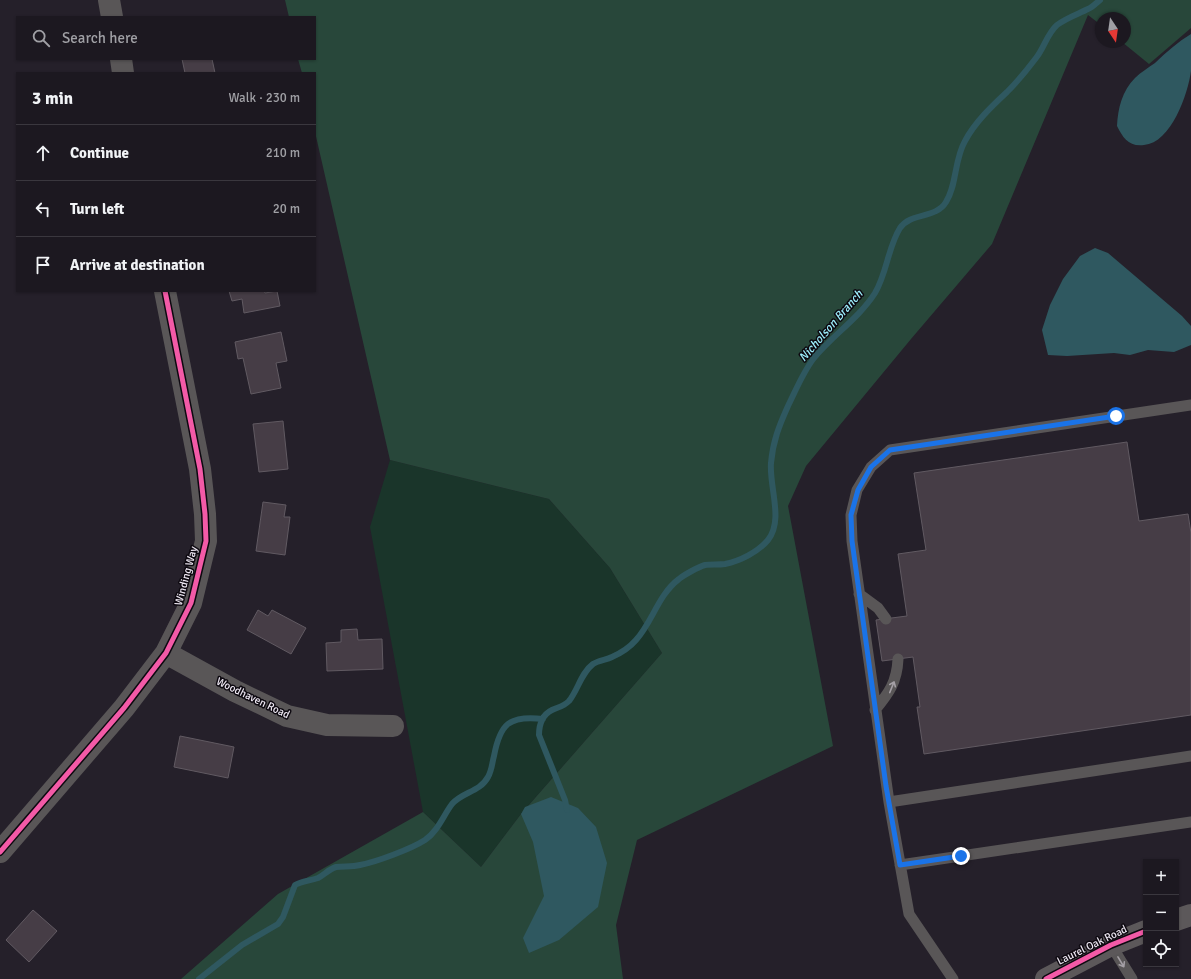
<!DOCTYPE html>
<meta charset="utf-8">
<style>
:root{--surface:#1c1820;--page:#29252d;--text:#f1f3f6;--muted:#a0a0a5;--line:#3a373e}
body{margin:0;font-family:Signika,sans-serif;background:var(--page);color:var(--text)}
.controls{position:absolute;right:12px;bottom:12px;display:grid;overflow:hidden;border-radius:0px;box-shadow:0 1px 3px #0004}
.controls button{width:36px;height:36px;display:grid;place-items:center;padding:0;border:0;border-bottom:1px solid var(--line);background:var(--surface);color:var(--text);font:20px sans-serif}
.compass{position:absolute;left:1095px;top:12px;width:36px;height:36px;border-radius:50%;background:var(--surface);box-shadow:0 1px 3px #0004;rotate:167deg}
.stop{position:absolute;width:12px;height:12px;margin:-9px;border:3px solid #1a73e8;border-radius:50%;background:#fff}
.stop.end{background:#1a73e8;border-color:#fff;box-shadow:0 1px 4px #0008}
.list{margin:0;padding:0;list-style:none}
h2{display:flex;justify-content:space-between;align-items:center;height:52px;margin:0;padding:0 16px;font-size:17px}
h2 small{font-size:13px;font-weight:400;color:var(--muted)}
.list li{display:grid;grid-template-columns:26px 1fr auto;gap:12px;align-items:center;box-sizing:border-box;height:56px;padding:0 16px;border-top:1px solid var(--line)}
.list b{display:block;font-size:15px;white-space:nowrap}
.list em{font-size:13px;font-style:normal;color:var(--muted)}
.icon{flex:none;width:22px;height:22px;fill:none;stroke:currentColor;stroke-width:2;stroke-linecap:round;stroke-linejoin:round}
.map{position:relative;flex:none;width:1191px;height:979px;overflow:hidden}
.search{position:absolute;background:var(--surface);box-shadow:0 1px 3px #0004;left:16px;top:16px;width:300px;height:44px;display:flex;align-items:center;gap:10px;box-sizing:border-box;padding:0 14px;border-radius:0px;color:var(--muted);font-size:15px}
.panel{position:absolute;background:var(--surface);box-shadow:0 1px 3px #0004;left:16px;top:72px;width:300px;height:220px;border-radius:0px}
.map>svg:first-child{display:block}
.green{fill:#1a352a}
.forest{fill:#28473a}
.water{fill:#2f5860}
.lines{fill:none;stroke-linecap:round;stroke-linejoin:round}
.stream{stroke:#2f5860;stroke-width:6}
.building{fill:#463d46;stroke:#615a62}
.lane{stroke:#595657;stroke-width:11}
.street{stroke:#595657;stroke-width:22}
.secondary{stroke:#5c585a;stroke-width:22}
.cycleway-casing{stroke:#0d0910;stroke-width:8}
.cycleway{stroke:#f35aa7;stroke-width:5}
.oneway{stroke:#a49fa5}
.route{stroke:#1a73e8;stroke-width:5}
.labels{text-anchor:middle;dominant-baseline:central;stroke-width:3;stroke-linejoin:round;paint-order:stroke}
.street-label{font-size:11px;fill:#eee8f3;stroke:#0d0910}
.water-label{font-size:12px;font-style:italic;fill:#9deffd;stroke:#0d0910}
</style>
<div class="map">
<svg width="1191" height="979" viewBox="0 0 1191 979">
<rect width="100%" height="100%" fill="#25202a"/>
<path class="green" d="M390 460 549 499 610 568 662 653 521 814 481 867 423 812 370 527Z"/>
<path class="forest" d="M285 0H1191V28L1149 64 1122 42H1125V18H1101V25L1088 15 992 244 911 339 806 466 788 506 833 746 637 840 616 925 623 979H181L278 894 423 812 481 867 521 814 662 653 610 568 549 499 390 460 315 132V73H302L298 59H315V17H289Z"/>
<path class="water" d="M1191 34C1191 46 1191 59 1191 71 1188 94 1171 143 1144 145 1129 147 1123 138 1117 126 1118 108 1122 91 1135 78 1141 72 1148 68 1155 63 1166 52 1178 42 1191 34Z
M1095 248 1108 253 1182 316 1191 326V345L1174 352 1148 350 1130 355 1114 353 1067 356 1048 355 1042 330 1050 305 1063 279 1080 256Z
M551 797 578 808 596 827 607 863 598 907 559 940 529 953 523 938 544 896 533 842 521 814 525 807Z"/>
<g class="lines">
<path class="stream" d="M567 810 565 800 539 735C539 725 542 715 552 710 558 707 563 707 569 701 578 690 581 673 593 664 599 660 606 660 612 657 621 653 630 647 636 640 653 621 658 595 679 579 684 575 698 567 705 565 711 564 718 565 725 564 740 561 758 552 768 540 784 520 769 487 771 463 773 441 779 426 788 406 796 390 803 372 814 358 833 335 859 318 875 293 887 273 888 247 900 228 911 212 936 219 946 202 957 185 954 160 965 141 975 122 992 106 1007 92 1017 82 1027 70 1036 58 1044 48 1047 34 1057 25 1066 18 1078 14 1088 9 1093 7 1096 3 1100 0
M199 979 242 945 278 924 283 917 295 885C302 881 310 881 318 878 324 875 329 869 336 867 344 866 352 867 360 865 376 862 411 849 425 840 438 831 443 816 452 804 462 792 480 792 488 777 492 770 492 763 494 756 500 724 509 715 543 719"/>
</g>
<path class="building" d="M182 59H212L215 73H185Z
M229 291H264L265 293 277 291 280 306 244 313 242 299 232 301Z
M281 332 287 361 276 363 281 388 251 394 243 358 238 359 235 342Z
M283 421 288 469 259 472 253 424Z
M1127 442 1139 521 1188 514 1191 533V715L924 754 917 707H920L913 657 882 661 876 620 907 616 898 554 926 550 914 473Z
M263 502 286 505 284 517H290L285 555 256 551Z
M258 610 268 616 272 610 306 628 291 654 247 630Z
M357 629 358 640 382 639 383 669 327 671 326 643 341 642V630Z
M180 736 234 747 228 778 174 767Z
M33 910 57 931 29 962 6 940Z"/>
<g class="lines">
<path class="lane" d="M859 594 878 608 886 619
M875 710C889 693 897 682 898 659
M889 802 1191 756
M900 865 1191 822
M1111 945 1132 979
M953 979 909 914 889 802 852 541 851 515 857 490 871 467 890 450 1191 405"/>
<path class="street" d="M109 0 112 17
M121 59 123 73
M166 653 235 691 287 716 327 725 393 726
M0 852 124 708 166 653 191 603 206 541 205 514 200 469 165 291"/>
<path class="secondary" d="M1176 920 1191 915
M1046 979 1111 945 1146 931"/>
<defs>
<path id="cycleway" d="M0 852 124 708 166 653 191 603 206 541 205 514 200 469 165 291
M1046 979 1111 945 1146 931"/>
</defs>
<use href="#cycleway" class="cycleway-casing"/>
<use href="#cycleway" class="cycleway"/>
</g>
<defs><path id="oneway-shaft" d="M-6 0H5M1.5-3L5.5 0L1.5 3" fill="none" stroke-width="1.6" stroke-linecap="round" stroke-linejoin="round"/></defs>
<g class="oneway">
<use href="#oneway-shaft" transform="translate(892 687) rotate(-68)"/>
<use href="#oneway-shaft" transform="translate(1121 962) rotate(59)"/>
</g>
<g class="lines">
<path class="route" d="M961 856 900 865 886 786 852 541 851 515 858 490 871 467 890 450 1116 416"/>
</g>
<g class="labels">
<g class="street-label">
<text transform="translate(186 576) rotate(-75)">Winding Way</text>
<text transform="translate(253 698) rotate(26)">Woodhaven Road</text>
<text transform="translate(1092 945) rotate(-26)">Laurel Oak Road</text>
</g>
<g class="water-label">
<text transform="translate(831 326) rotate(-49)">Nicholson Branch</text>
</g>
</g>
</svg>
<div class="controls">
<button>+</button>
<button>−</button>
<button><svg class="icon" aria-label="locate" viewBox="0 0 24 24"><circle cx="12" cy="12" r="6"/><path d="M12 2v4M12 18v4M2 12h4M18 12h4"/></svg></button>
</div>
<svg class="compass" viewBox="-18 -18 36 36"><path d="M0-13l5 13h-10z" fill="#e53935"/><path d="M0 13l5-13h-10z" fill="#a0a0a5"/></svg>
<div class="stop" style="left:1116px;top:416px"></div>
<div class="stop end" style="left:961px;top:856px"></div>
<div class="search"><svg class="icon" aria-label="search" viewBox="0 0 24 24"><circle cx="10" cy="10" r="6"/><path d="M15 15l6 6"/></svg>Search here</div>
<section class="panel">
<h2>3 min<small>Walk · 230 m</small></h2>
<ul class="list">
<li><svg class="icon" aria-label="ahead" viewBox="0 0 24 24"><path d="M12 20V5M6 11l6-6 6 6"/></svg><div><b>Continue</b></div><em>210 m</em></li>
<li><svg class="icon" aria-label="left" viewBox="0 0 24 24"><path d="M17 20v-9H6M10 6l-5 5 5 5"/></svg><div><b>Turn left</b></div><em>20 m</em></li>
<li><svg class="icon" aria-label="arrive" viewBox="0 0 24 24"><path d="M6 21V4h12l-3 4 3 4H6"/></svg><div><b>Arrive at destination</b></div></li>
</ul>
</section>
</div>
